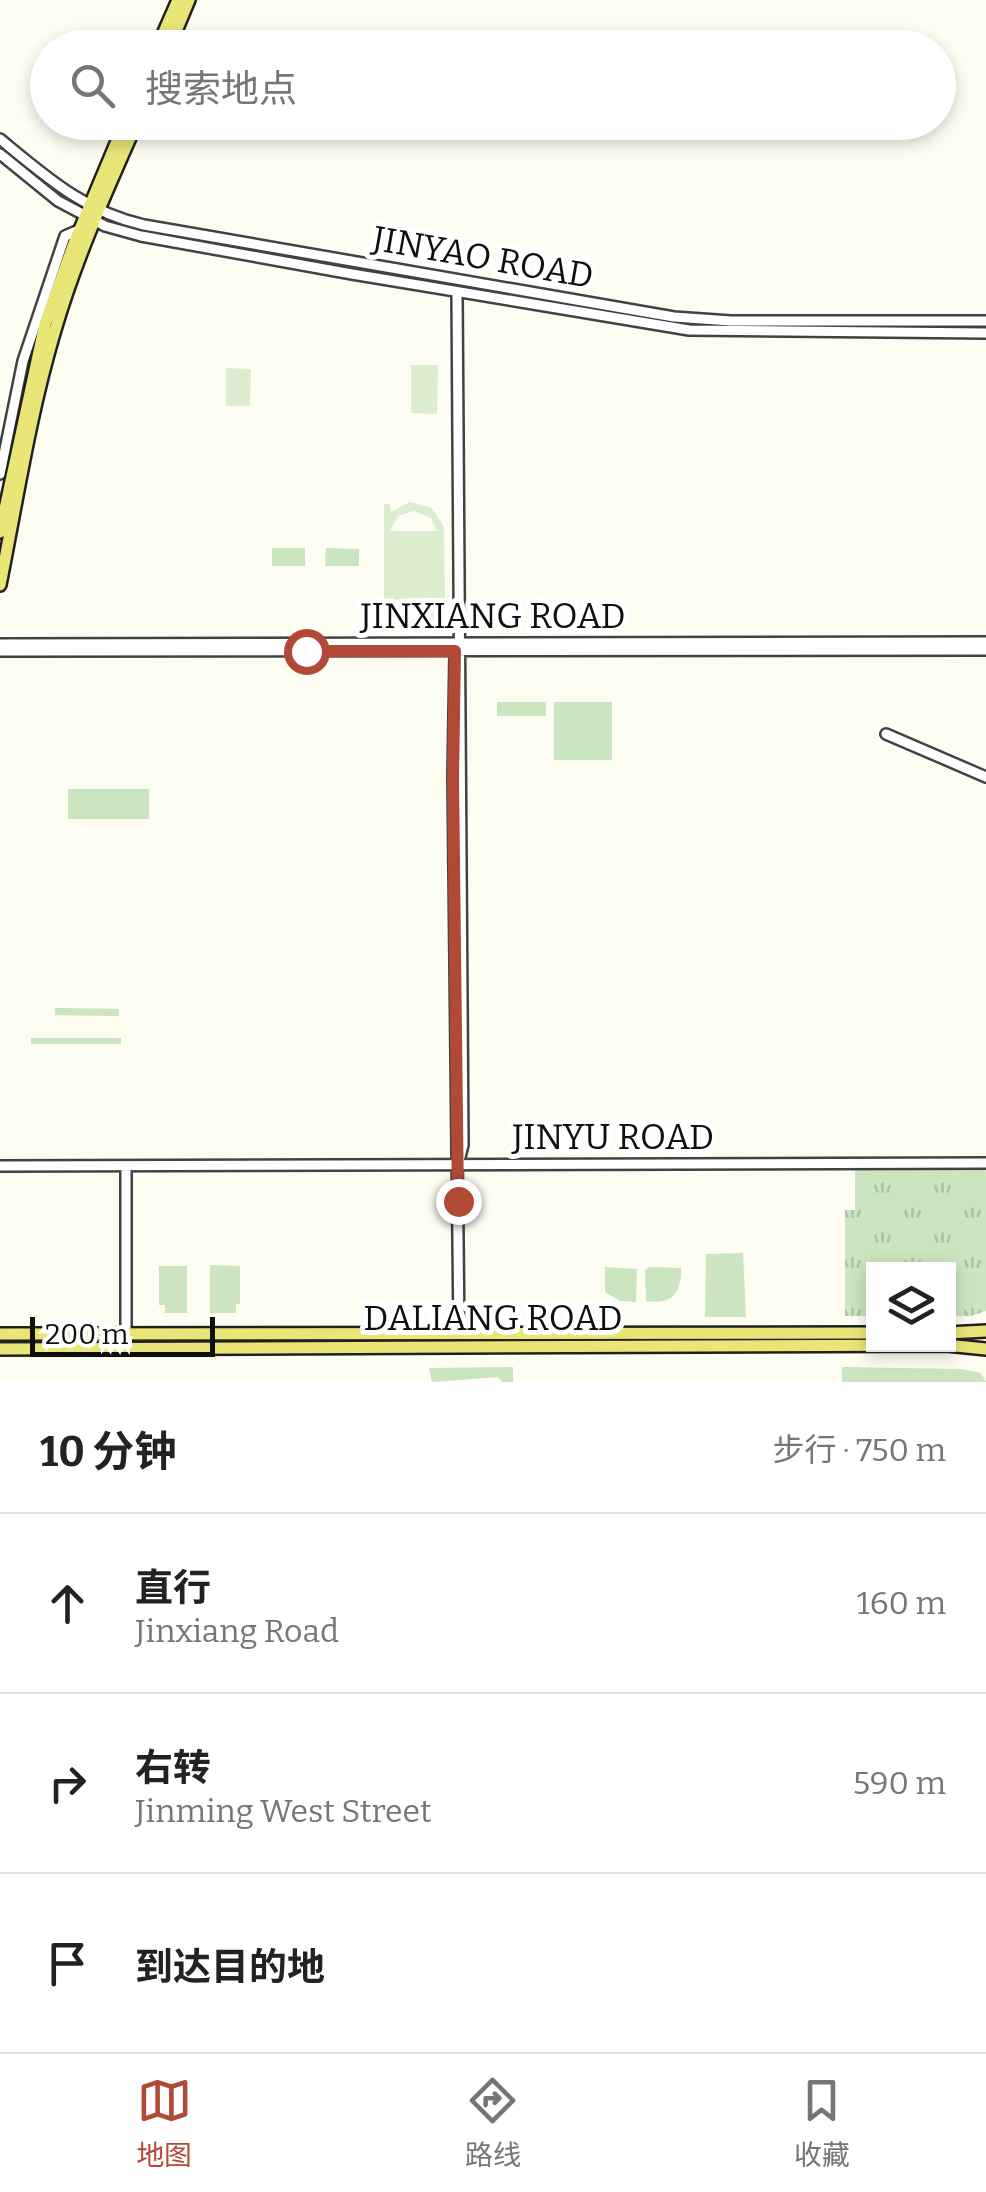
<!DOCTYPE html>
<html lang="zh">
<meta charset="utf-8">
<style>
:root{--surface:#fff;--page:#f2f2f2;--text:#222;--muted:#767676;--line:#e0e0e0;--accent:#b04a36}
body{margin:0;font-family:Bitter,"Noto Sans SC",serif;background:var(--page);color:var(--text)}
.controls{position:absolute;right:30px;bottom:30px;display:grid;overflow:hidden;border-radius:0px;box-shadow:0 5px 15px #0003}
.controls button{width:90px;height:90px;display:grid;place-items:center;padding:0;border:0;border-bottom:2px solid var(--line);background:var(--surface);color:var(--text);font:50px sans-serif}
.scale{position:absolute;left:30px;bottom:25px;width:185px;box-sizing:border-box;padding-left:10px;border:5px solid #0f0f0f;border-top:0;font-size:28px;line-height:35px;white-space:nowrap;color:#0f0f0f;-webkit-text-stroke:8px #fff;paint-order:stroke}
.stop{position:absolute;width:30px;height:30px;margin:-22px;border:8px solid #b04a36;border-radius:50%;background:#fff}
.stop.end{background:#b04a36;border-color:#fff;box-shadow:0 2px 10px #0008}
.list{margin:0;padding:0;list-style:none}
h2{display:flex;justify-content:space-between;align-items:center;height:130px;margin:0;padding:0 40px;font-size:42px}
h2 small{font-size:32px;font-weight:400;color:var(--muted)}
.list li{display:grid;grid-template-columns:65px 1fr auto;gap:30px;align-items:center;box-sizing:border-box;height:180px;padding:0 40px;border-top:2px solid var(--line)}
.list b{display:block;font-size:38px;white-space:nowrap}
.list p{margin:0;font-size:32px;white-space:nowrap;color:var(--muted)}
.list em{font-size:32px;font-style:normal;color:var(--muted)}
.icon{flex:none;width:55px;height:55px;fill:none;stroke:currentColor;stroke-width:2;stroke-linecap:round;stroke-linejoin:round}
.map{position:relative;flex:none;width:986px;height:1382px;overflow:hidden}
.search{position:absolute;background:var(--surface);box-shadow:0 5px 15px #0003;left:30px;right:30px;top:30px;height:110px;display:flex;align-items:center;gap:25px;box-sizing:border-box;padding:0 35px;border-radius:55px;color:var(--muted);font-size:38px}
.sheet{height:670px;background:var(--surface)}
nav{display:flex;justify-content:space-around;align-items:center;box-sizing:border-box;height:140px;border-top:2px solid var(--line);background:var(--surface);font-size:28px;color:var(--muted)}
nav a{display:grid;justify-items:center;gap:5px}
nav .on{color:var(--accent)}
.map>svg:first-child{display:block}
.grass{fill:#cae5bf}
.park{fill:url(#park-tufts)}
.pitch{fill:#ddedd0;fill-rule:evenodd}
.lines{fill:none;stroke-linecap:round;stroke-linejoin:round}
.minor-casing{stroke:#424242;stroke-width:14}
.major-casing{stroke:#202020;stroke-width:16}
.minor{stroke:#fff;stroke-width:9}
.major{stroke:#e9e677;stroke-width:11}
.route{stroke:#b04a36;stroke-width:12}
.labels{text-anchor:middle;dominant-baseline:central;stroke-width:10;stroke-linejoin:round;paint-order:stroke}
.street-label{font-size:35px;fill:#0f0f0f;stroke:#fff}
</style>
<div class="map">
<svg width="986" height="1382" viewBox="0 0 986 1382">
<defs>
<pattern id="park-tufts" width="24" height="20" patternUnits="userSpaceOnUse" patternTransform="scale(2.5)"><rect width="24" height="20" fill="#cae5bf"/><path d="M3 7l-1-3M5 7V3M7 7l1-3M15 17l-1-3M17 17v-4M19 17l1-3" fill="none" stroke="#acc3a3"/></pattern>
</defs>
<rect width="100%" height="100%" fill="#fdfdf2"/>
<path class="grass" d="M272 548H305V566H272Z
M326 548 359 549V566H325Z
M497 702H546V716H497Z
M554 702H612V760H554Z
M68 789H149V819H68Z
M55 1008 119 1009V1016L55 1015Z
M31 1038H121V1044H31Z
M743 1253 746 1317H705L706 1254Z
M210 1265 240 1266V1304H236V1313H210Z
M159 1266H187V1313H165V1305H159Z
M605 1267 637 1269 636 1302 620 1301 605 1292Z
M649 1267 681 1268C682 1293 672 1305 646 1301L645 1270Z
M513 1367V1382H502L498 1377 432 1382 429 1368Z"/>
<path class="park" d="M855 1169 986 1170V1311L971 1316H949L948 1270H874L873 1316H845V1210H855Z
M842 1367 961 1369 981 1373 986 1382H842Z"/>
<path class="pitch" d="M411 365H438L437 414 411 413Z
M226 368 251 369 250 406H226Z
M410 502 432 508 444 527 445 603 433 621 413 627 395 620 384 604V504H390L391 512ZM414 511 431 518 437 531H390L398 516ZM437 598C434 616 417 622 400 614L391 600Z"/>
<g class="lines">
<defs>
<path id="minor" d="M0 139C45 176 85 212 144 225L674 317 731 321H986
M0 154 58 201 105 226 141 236 352 274 689 330 986 333
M457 293 463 1145 458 1165
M0 474 23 361 65 236 79 230
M0 644 986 642
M0 651 986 650
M455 651 453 778 459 1333
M886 734 986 777
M0 1166 986 1163
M126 1166V1333"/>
<path id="major" d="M157 48 178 0
M169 48 189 0
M0 532 45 324 73 246 125 122
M0 585C17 500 30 413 55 330 76 258 107 190 137 122
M948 1333 986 1331
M0 1334 874 1333
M0 1349 946 1345 986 1349"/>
</defs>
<use href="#minor" class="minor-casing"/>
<use href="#major" class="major-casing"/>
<use href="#minor" class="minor"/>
<use href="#major" class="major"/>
</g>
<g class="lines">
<path class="route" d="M306 651H455L453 778 458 1201"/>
</g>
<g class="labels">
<g class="street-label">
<text transform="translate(483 257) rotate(10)">JINYAO ROAD</text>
<text x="493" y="616">JINXIANG ROAD</text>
<text x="613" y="1137">JINYU ROAD</text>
<text x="493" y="1318">DALIANG ROAD</text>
</g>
</g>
</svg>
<div class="controls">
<button><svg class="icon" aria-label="layers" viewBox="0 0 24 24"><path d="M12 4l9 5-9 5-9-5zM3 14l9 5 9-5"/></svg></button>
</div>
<div class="scale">200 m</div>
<div class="stop" style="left:306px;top:651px"></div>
<div class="stop end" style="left:458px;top:1201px"></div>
<div class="search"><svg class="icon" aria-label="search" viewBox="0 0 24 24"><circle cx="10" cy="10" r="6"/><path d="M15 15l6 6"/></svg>搜索地点</div>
</div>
<section class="sheet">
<h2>10 分钟<small>步行 · 750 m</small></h2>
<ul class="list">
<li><svg class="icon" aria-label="ahead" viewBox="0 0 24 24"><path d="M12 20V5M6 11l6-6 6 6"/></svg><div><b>直行</b><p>Jinxiang Road</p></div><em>160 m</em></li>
<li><svg class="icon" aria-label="right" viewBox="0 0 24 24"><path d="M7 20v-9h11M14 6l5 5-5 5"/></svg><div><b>右转</b><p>Jinming West Street</p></div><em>590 m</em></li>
<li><svg class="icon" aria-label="arrive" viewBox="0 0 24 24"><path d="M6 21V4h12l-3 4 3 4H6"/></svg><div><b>到达目的地</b></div></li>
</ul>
</section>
<nav>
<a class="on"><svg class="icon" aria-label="map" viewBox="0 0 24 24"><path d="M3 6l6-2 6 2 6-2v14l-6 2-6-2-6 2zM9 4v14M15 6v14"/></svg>地图</a>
<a><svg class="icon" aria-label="directions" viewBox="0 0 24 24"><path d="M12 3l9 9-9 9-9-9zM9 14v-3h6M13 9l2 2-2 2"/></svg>路线</a>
<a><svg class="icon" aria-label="saved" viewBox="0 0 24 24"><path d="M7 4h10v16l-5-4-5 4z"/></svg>收藏</a>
</nav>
